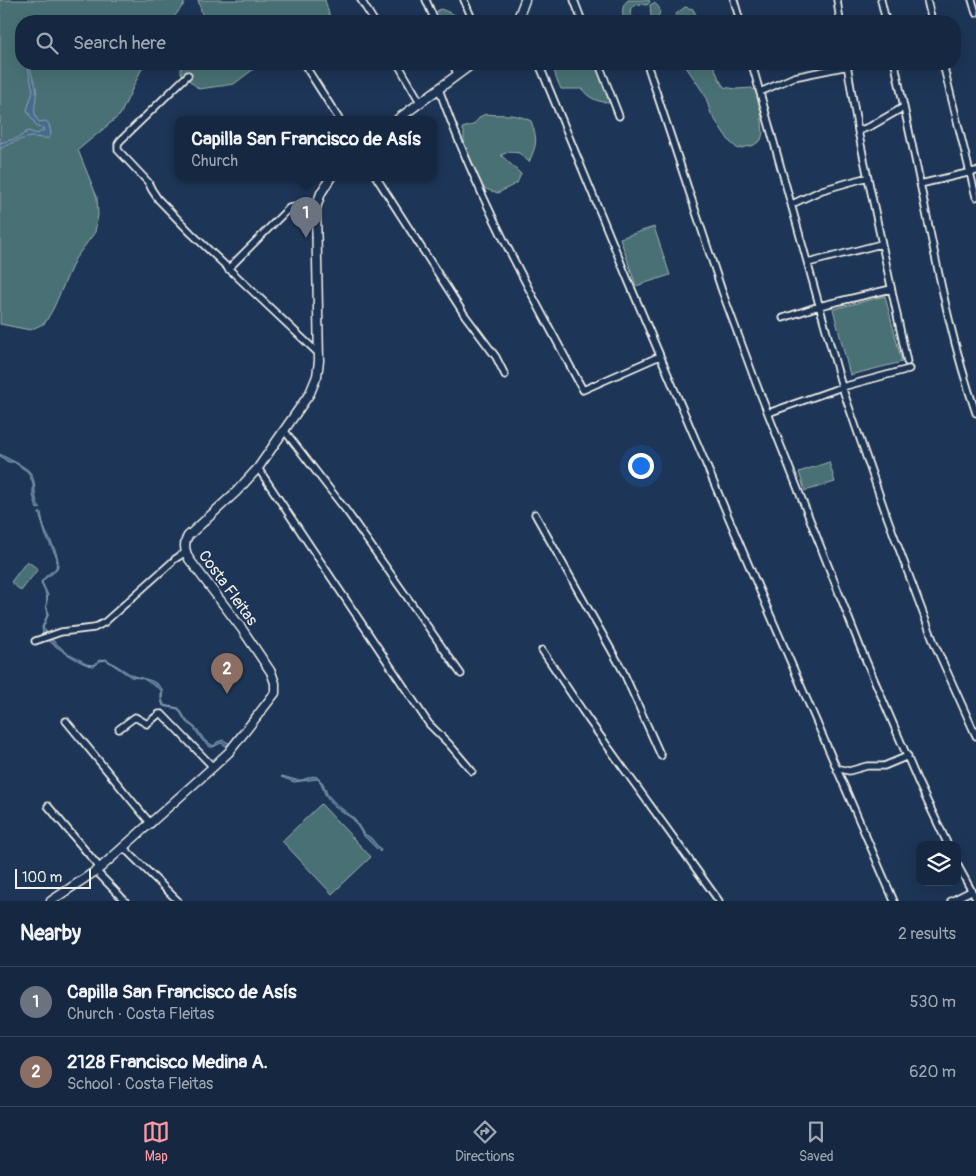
<!DOCTYPE html>
<meta charset="utf-8">
<style>
:root{--surface:#162841;--page:#1f3048;--text:#f1f3f6;--muted:#9ea6b1;--line:#35445a;--accent:#ff9aa2}
body{margin:0;font-family:Pangolin,sans-serif;background:var(--page);color:var(--text)}
.controls{position:absolute;right:15px;bottom:15px;display:grid;overflow:hidden;border-radius:10px;box-shadow:0 5px 20px #0002}
.controls button{width:45px;height:45px;display:grid;place-items:center;padding:0;border:0;border-bottom:1px solid var(--line);background:var(--surface);color:var(--text);font:25px sans-serif}
.scale{position:absolute;left:15px;bottom:12px;width:76px;box-sizing:border-box;padding-left:5px;border:2px solid #f4f1e8;border-top:0;font-size:14px;line-height:18px;white-space:nowrap;color:#f4f1e8;-webkit-text-stroke:4px #1d3557;paint-order:stroke}
.you{position:absolute;left:640px;top:465px;width:18px;height:18px;margin:-12px;border:4px solid #fff;border-radius:50%;background:#1a73e8;box-shadow:0 0 0 8px #1a73e833}
.badge{display:grid;place-items:center;width:32px;height:32px;border-radius:50%;background:var(--accent);color:#fff;font-size:16px;font-weight:700}
.pin{position:absolute;translate:-50% -41px;filter:drop-shadow(0 1px 2px #0008)}
.pin::after{content:'';position:absolute;top:26px;width:18px;height:15px;background:inherit;clip-path:polygon(0 0,100% 0,50% 100%)}
.popup{position:absolute;left:175px;top:116px;width:262px;height:65px;box-sizing:border-box;display:grid;place-content:center;border-radius:10px;background:var(--surface);filter:drop-shadow(0 1px 4px #0005);font-size:16px;white-space:nowrap;color:var(--muted)}
.popup b{font-size:19px;color:var(--text)}
.popup::after{content:'';position:absolute;left:50%;top:100%;margin-left:-10px;border:10px solid transparent;border-top-color:var(--surface)}
.list{margin:0;padding:0;list-style:none}
h2{display:flex;justify-content:space-between;align-items:center;height:65px;margin:0;padding:0 20px;font-size:21px}
h2 small{font-size:16px;font-weight:400;color:var(--muted)}
.list li{display:grid;grid-template-columns:32px 1fr auto;gap:15px;align-items:center;box-sizing:border-box;height:70px;padding:0 20px;border-top:1px solid var(--line)}
.list b{display:block;font-size:19px;white-space:nowrap}
.list p{margin:0;font-size:16px;white-space:nowrap;color:var(--muted)}
.list em{font-size:16px;font-style:normal;color:var(--muted)}
.icon{flex:none;width:28px;height:28px;fill:none;stroke:currentColor;stroke-width:2;stroke-linecap:round;stroke-linejoin:round}
.map{position:relative;flex:none;width:976px;height:901px;overflow:hidden}
.search{position:absolute;background:var(--surface);box-shadow:0 5px 20px #0002;left:15px;right:15px;top:15px;height:55px;display:flex;align-items:center;gap:12px;box-sizing:border-box;padding:0 18px;border-radius:20px;color:var(--muted);font-size:19px}
.sheet{height:205px;background:var(--surface)}
nav{display:flex;justify-content:space-around;align-items:center;box-sizing:border-box;height:70px;border-top:1px solid var(--line);background:var(--surface);font-size:14px;color:var(--muted)}
nav a{display:grid;justify-items:center;gap:2px}
nav .on{color:var(--accent)}
.map>svg:first-child{display:block}
.green{fill:#4a7174;stroke:#9fb1ae}
.water{fill:#466b8e;stroke:#8ca1b2}
.lines{fill:none;stroke-linecap:round;stroke-linejoin:round}
.minor-casing{stroke:#f4f1e8;stroke-width:9}
.secondary-casing{stroke:#f4f1e8;stroke-width:11}
.minor{stroke:#1d3557;stroke-width:5.5}
.secondary{stroke:#1d3557;stroke-width:8}
.labels{text-anchor:middle;dominant-baseline:central;stroke-width:4;stroke-linejoin:round;paint-order:stroke}
.street-label{font-size:16px;fill:#f4f1e8;stroke:#1d3557}
</style>
<div class="map">
<svg width="976" height="901" viewBox="0 0 976 901">
<rect width="100%" height="100%" fill="#1d3557"/>
<filter id="ink" filterUnits="userSpaceOnUse"><feTurbulence type="fractalNoise" baseFrequency=".02" numOctaves="2"/><feDisplacementMap in="SourceGraphic" scale="10" xChannelSelector="R" yChannelSelector="G"/><feConvolveMatrix kernelMatrix="1 2 1 2 8 2 1 2 1" color-interpolation-filters="sRGB"/></filter>
<g filter="url(#ink)">
<path class="green" d="M0 0H187L171 21H21V64H144L120 115 78 150 97 197 98 215 95 232 75 259 54 307 45 323 30 330 0 324Z
M198 0H325L331 21H204Z
M628 0H649L650 2 647 5 638 4 631 8 630 12 634 21H624C622 13 621 6 628 0Z
M654 3C662 7 661 15 655 21H645L651 17 650 5Z
M685 7 693 9 699 21H676V14Z
M441 9 460 17 465 21H434L437 11Z
M181 64H266L255 68 234 84 199 89 181 73Z
M553 64H595L604 82 610 103C599 102 589 99 582 89H561L556 78Z
M684 64H713L719 79 724 87 736 89 752 88 760 97 763 133 761 140 754 145 738 149 730 142 711 114 705 95Z
M486 114C503 116 514 112 531 121 538 140 537 144 529 162L519 153 512 152 511 151 501 155 521 174 517 183 498 193C494 191 487 191 483 187 469 174 463 150 464 132L462 128 473 125 481 116Z
M654 227 670 275 636 286 620 238Z
M885 296 902 362 850 375 833 309Z
M829 462 835 482 805 491 799 472Z
M27 561 38 569 21 591 11 582Z
M321 804 371 857 332 894 282 841Z"/>
<path class="water" d="M27 64H30C30 73 34 79 36 87 38 100 30 112 39 122L46 121 49 124 51 134 49 138C43 139 38 137 32 137 22 138 8 144 0 149V143L18 138 28 131 37 134 44 130 43 128 37 127 27 110 33 91Z
M0 454C9 460 20 463 28 470 39 480 31 498 41 508L37 509 33 495V483L28 472 14 462H8L0 456Z
M41 512C42 518 43 526 46 532 50 540 62 559 57 569 54 574 46 576 42 582L48 595 46 606 49 613 43 628 47 632 43 634 42 627 48 613C45 605 48 601 46 595 45 590 42 588 41 582L46 576 56 568 57 558 46 536 39 513Z
M49 637 67 653 78 658 86 664 94 665 99 660 106 659C114 664 122 669 130 674 142 681 152 676 163 690L162 699 164 705 179 708 187 721 197 729 205 741 214 746 217 742 223 740 231 744 228 747 221 743 213 747H210L202 740 194 728 186 722 178 709 163 706 161 700V690L142 678 131 677 106 660 100 661 95 666C83 667 57 647 47 640Z
M282 776 296 780H302L313 776 317 777 323 783 327 794 337 805 354 818 363 833 371 838 381 850 380 852 363 835 353 819 333 806 325 794 321 783 317 779 294 782 281 777Z"/>
<g class="lines">
<defs>
<path id="minor" d="M361 0 374 21
M426 0 435 21
M464 0 473 21
M574 0 582 21
M734 0 740 21
M837 0 840 21
M881 0 886 21
M927 0 932 21
M972 0 976 13
M304 64 339 119
M398 64 420 102
M453 64 457 74
M539 64 628 280 750 568 894 901
M599 64 619 116
M752 64 842 387 886 514 935 645 976 736
M847 64 858 131 907 362
M895 64C903 104 912 143 920 183 936 260 950 338 976 413
M943 64 976 197
M648 67 722 291 756 383 861 649 919 784 948 845
M188 75 120 141 118 144V150L148 182 152 190 158 199 191 233 319 354
M439 89C476 194 530 292 583 390L660 356
M760 92 794 77 848 66
M858 131 871 126 904 107
M376 177 464 314 496 357 505 375
M920 184 976 171
M792 204 822 190 868 177
M808 263 881 244
M228 269 289 208 295 207 316 219
M783 318 819 306 891 289
M768 413 842 387 909 369
M284 430 348 513 461 674
M258 468 429 724 449 744 472 771
M535 514 622 669 661 756
M175 559 186 552
M35 641 61 632 94 628 105 622 172 562
M542 650 588 719 719 901
M66 721 151 824
M119 729 135 717 147 724 159 714H162L213 767
M837 770 841 769 849 771 867 766H884L908 756
M48 806 100 868
M124 848 178 901
M957 864 976 899
M96 871 125 901
M951 901 971 891"/>
<path id="secondary" d="M517 21 525 0
M398 119 472 64
M51 901 100 868 213 767 229 752 275 693V683L271 672 242 629 189 559C185 551 183 544 188 536L236 492 258 468 310 393 317 376 319 361 316 208 321 193 331 177"/>
</defs>
<use href="#minor" class="minor-casing"/>
<use href="#secondary" class="secondary-casing"/>
<use href="#minor" class="minor"/>
<use href="#secondary" class="secondary"/>
</g>
</g>
<g class="labels">
<g class="street-label">
<text transform="translate(228 588) rotate(54)">Costa Fleitas</text>
</g>
</g>
</svg>
<div class="controls">
<button><svg class="icon" aria-label="layers" viewBox="0 0 24 24"><path d="M12 4l9 5-9 5-9-5zM3 14l9 5 9-5"/></svg></button>
</div>
<div class="scale">100 m</div>
<div class="you"></div>
<div class="pin badge" style="left:306px;top:238px;background:#6b7280">1</div>
<div class="popup"><b>Capilla San Francisco de Asís</b>Church</div>
<div class="pin badge" style="left:227px;top:694px;background:#8d6e63">2</div>
<div class="search"><svg class="icon" aria-label="search" viewBox="0 0 24 24"><circle cx="10" cy="10" r="6"/><path d="M15 15l6 6"/></svg>Search here</div>
</div>
<section class="sheet">
<h2>Nearby<small>2 results</small></h2>
<ul class="list">
<li><span class="badge" style="background:#6b7280">1</span><div><b>Capilla San Francisco de Asís</b><p>Church · Costa Fleitas</p></div><em>530 m</em></li>
<li><span class="badge" style="background:#8d6e63">2</span><div><b>2128 Francisco Medina A.</b><p>School · Costa Fleitas</p></div><em>620 m</em></li>
</ul>
</section>
<nav>
<a class="on"><svg class="icon" aria-label="map" viewBox="0 0 24 24"><path d="M3 6l6-2 6 2 6-2v14l-6 2-6-2-6 2zM9 4v14M15 6v14"/></svg>Map</a>
<a><svg class="icon" aria-label="directions" viewBox="0 0 24 24"><path d="M12 3l9 9-9 9-9-9zM9 14v-3h6M13 9l2 2-2 2"/></svg>Directions</a>
<a><svg class="icon" aria-label="saved" viewBox="0 0 24 24"><path d="M7 4h10v16l-5-4-5 4z"/></svg>Saved</a>
</nav>
